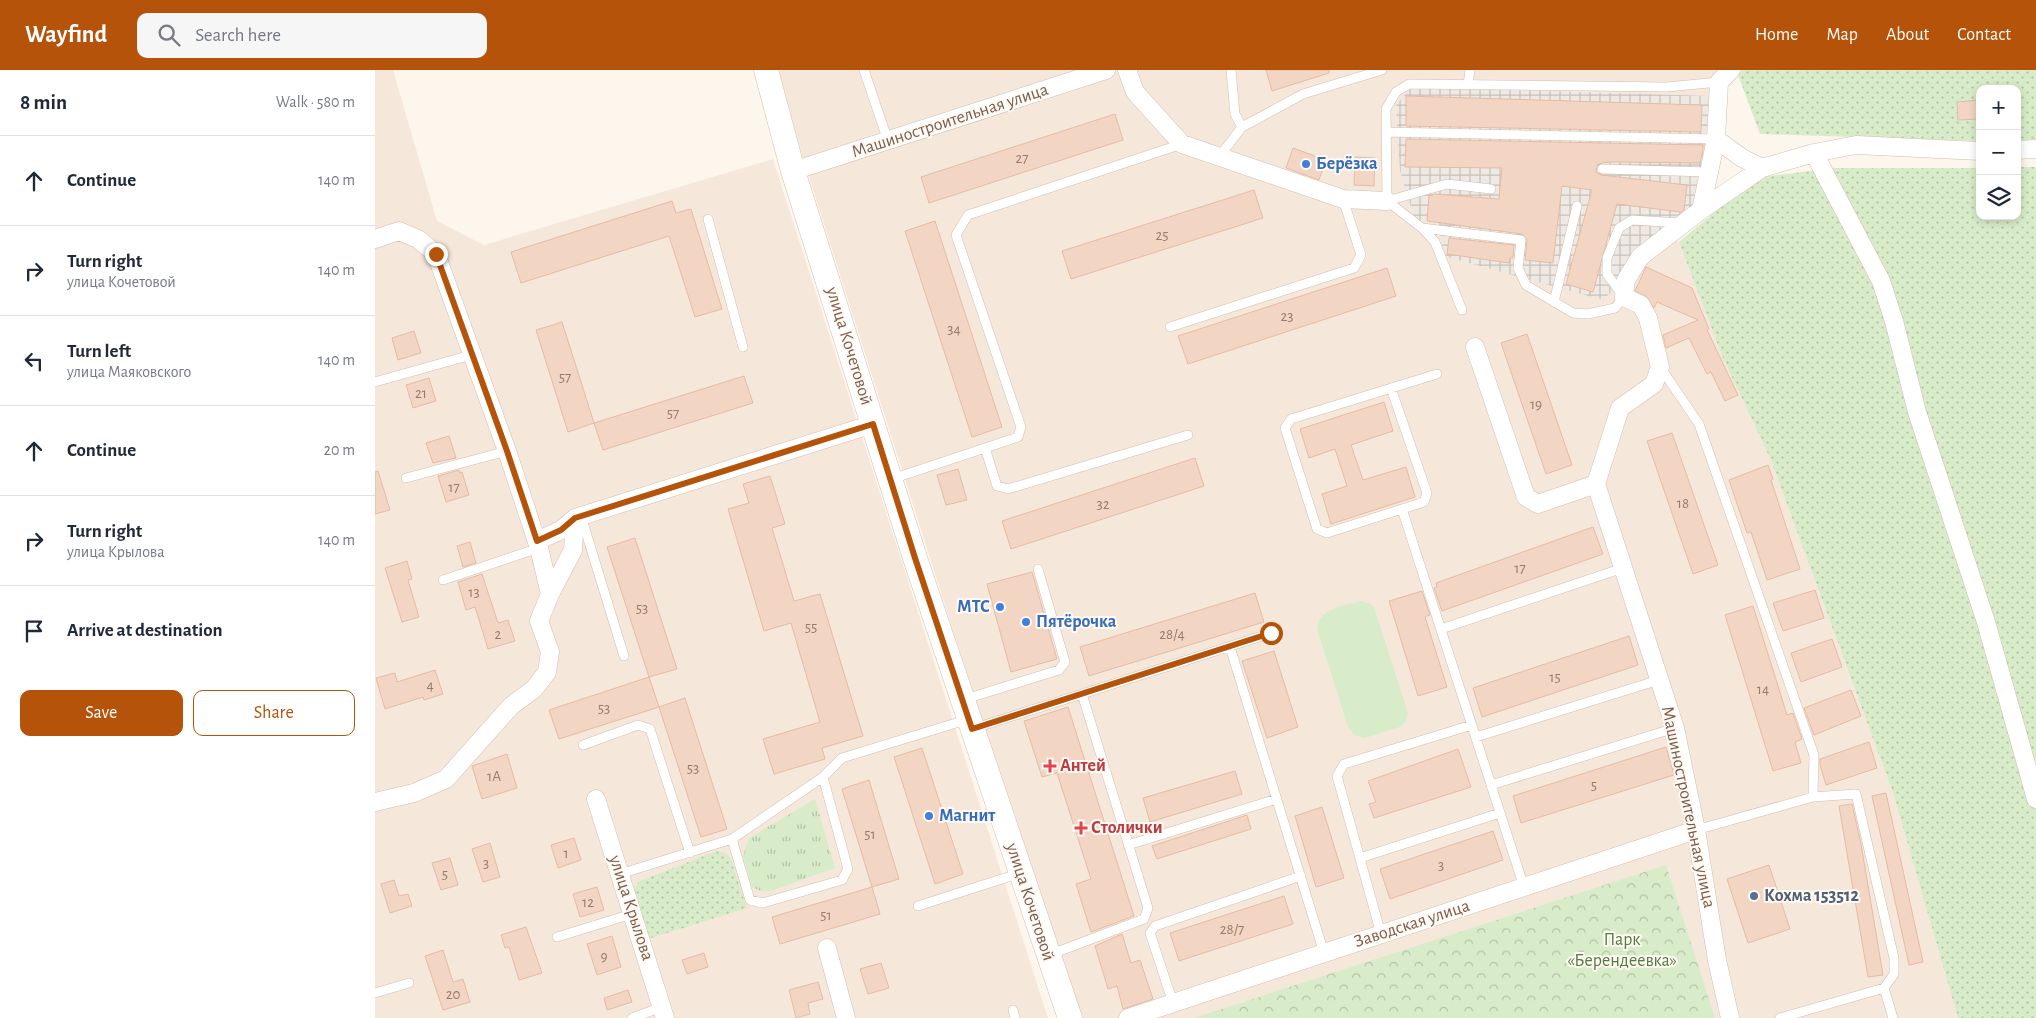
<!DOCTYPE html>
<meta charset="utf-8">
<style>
:root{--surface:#fff;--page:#f6f6f7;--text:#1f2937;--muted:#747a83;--line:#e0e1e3;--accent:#b45309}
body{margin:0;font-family:"Alegreya Sans",sans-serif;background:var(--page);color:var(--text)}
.controls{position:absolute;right:15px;top:15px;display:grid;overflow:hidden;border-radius:10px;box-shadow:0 2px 8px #0003}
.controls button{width:45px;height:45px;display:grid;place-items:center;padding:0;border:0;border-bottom:1px solid var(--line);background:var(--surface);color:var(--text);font:25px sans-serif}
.stop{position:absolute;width:15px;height:15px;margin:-11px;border:4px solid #b45309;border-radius:50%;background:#fff}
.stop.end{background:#b45309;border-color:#fff;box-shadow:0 1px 5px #0008}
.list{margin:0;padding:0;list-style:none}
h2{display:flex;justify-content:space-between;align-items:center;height:65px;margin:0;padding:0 20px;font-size:21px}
h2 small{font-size:16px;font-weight:400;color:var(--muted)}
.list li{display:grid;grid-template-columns:32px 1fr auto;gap:15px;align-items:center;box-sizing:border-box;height:90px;padding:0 20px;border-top:1px solid var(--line)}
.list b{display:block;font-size:19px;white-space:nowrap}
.list p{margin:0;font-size:16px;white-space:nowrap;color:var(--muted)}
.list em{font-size:16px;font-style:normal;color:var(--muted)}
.actions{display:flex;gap:10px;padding:15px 20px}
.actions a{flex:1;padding:11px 0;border:1px solid var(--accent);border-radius:10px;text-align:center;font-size:18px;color:var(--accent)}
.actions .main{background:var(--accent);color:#fff}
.icon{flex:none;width:28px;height:28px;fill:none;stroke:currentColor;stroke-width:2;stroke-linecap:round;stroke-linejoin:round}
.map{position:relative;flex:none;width:1661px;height:948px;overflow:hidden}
header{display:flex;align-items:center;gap:30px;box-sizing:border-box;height:70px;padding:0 25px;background:var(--accent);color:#fff}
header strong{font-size:24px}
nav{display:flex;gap:28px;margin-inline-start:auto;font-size:18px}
.search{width:350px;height:45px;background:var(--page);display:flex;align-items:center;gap:12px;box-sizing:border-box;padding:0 18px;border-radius:10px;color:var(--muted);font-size:19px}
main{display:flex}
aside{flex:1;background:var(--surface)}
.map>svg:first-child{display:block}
.residential{fill:#f5e8da}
.industrial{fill:url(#industrial-grid)}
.grass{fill:url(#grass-dots)}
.forest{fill:url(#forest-crowns)}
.park{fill:url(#park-tufts)}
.pitch{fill:#d8ecc9}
.building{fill:#f3d5c3;stroke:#e6bba3}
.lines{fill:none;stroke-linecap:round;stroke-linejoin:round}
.service-casing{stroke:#d1beb0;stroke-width:10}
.minor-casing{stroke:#d1beb0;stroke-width:19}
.secondary-casing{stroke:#d6c0b0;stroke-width:25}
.service{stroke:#fff;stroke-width:9}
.minor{stroke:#fff;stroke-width:18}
.secondary{stroke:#fff;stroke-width:24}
.route{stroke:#b45309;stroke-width:6}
.shop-dot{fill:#3f7fe0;stroke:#fffaf3;stroke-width:2}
.health-dot{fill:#e0444e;stroke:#fffaf3;stroke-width:2}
.service-dot{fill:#5c6f8a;stroke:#fffaf3;stroke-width:2}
.labels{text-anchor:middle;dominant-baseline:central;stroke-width:4;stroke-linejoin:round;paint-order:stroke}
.number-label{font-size:15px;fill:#987a6a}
.street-label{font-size:18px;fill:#7a5c4d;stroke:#fffaf3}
.shop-label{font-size:18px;font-weight:bold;fill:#366cbe;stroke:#fffaf3;text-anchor:start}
.health-label{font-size:18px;font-weight:bold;fill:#be3a42;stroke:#fffaf3;text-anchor:start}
.service-label{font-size:18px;font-weight:bold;fill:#4e5e75;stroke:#fffaf3;text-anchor:start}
.park-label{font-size:18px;fill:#537a41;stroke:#fffaf3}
</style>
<header>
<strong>Wayfind</strong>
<div class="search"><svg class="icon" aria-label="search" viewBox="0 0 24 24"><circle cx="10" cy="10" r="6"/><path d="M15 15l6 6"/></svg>Search here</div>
<nav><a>Home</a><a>Map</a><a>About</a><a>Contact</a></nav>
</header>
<main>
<aside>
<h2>8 min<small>Walk · 580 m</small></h2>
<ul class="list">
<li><svg class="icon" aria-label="ahead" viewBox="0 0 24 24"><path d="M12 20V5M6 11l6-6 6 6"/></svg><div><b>Continue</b></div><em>140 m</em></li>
<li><svg class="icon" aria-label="right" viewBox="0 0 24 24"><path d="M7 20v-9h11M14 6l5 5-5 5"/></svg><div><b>Turn right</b><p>улица Кочетовой</p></div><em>140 m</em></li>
<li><svg class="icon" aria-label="left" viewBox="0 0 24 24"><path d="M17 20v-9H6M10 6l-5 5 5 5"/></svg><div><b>Turn left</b><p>улица Маяковского</p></div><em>140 m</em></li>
<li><svg class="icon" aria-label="ahead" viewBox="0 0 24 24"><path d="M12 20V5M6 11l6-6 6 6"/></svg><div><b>Continue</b></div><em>20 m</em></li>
<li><svg class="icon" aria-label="right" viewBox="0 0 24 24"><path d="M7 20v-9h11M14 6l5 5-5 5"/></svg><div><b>Turn right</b><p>улица Крылова</p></div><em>140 m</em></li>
<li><svg class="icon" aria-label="arrive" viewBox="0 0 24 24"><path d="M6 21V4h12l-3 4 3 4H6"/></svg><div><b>Arrive at destination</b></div></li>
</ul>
<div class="actions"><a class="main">Save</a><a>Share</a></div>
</aside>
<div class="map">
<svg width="1661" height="948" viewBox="0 0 1661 948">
<defs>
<pattern id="industrial-grid" width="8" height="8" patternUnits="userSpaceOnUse" patternTransform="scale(1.25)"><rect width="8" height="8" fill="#efe9e4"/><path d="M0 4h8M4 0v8" fill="none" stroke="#c7c0bb"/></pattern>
<pattern id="grass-dots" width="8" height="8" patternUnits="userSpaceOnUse" patternTransform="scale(1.25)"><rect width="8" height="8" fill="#d8ecc9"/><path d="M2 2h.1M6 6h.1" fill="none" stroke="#b4c2a5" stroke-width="1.8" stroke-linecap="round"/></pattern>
<pattern id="forest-crowns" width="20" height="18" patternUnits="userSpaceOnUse" patternTransform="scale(1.25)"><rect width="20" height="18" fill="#d8ecc9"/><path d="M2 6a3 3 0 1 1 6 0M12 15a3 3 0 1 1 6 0" fill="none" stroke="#b4c2a5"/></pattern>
<pattern id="park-tufts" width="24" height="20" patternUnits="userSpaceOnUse" patternTransform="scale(1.25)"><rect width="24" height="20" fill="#d8ecc9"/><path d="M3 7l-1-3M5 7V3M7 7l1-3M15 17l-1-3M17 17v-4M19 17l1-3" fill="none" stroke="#b4c2a5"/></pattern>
</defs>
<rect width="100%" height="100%" fill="#fdf6ec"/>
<path class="residential" d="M0 0H18L62 151 109 175 398 89 673 948H0Z
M400 0H1344L1337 26 1037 17 1304 172 1347 286 1395 388 1518 723 1583 948H701Z"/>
<path class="industrial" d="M1037 17 1337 26 1333 92 1316 142 1228 230 1069 186 1064 154 1040 150 1025 101 1021 35Z"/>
<path class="grass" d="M1367 0H1661V71H1642V19H1605V71L1385 64 1363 5Z
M1642 97H1661V948H1583L1518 723 1395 388 1347 286 1304 172 1380 108 1459 98H1605V146H1642Z
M341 781 351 783 356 789 372 838 273 869 258 823 260 816 265 811Z"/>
<path class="forest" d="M1291 795 1340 948H819Z"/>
<path class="park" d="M440 729 460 798 396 821H386L377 817 368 786 374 768Z"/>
<path class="pitch" d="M986 531 996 534 1000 540 1033 643 1031 651 1025 657 990 668 980 665 973 657 942 559C944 538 968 536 986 531Z"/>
<path class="building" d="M891 0H954V3L897 21Z
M1031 26 1327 35 1326 62 1031 56Z
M1604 30 1605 49 1583 50 1582 32Z
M740 44 748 70 554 133 546 107Z
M1031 69 1328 75V80L1325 93 1236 92 1227 93 1222 95 1221 102 1226 105 1312 115 1309 140 1306 142 1242 134 1218 222 1191 214 1217 120 1187 116 1178 193 1150 190 1152 170 1147 164 1052 151 1054 126 1060 124 1124 129 1127 98 1030 97Z
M918 78 951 90 944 110 911 98Z
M980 87 1000 88 999 116 979 115Z
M879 120 888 148 696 209 687 181Z
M297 131 301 143 316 139 347 239 320 247 294 166 146 213 136 182Z
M560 151 627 357 597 367 530 161Z
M1074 168 1139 175 1138 188H1135L1134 193 1072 184Z
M1271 197 1317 218 1334 259 1332 260 1363 325 1350 331 1336 302 1332 304 1314 268 1291 278 1288 265 1323 250 1282 232 1279 238 1271 226 1260 221Z
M1012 198 1021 226 813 294 803 266Z
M187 252 219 353 193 362 161 260Z
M39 261 46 283 23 290 17 268Z
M1152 264 1197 395 1171 404 1126 273Z
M369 306 378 333 228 380 219 353Z
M54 308 61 331 38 338 31 315Z
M1009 332 1018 361 976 375 988 410 1031 397 1040 427 956 454 947 424 972 416 960 379 934 388 925 359Z
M1297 363 1343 495 1318 504 1272 371Z
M74 366 81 388 58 393 51 373Z
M820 388 829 416 636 479 627 451Z
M1393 395 1398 409 1396 410 1425 499 1392 510 1376 462 1372 463 1354 410Z
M583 399 592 430 571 435 562 405Z
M84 400 85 403 87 402 94 425 71 432 63 406Z
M3 401 15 440 0 444V402Z
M395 406 410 454 397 458 419 531 445 524 488 666 447 678 450 689 399 704 388 669 445 652 416 553 389 561 353 439 374 433 368 414Z
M1218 457 1228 484 1067 541 1059 518 1062 517 1061 513Z
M260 468 302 599 274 607 232 477Z
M95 472 101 493 88 497 82 476Z
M32 491 37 509 33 510 44 547 27 552 10 498Z
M657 502 682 589 636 602 612 514Z
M107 504 123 553 133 550 140 571 113 579 100 537 91 540 83 512Z
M1440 520 1449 548 1408 561 1398 533Z
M1047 521 1055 545 1050 547 1072 617 1043 626 1014 531Z
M880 523 889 552 714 606 705 577Z
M1378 536 1412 645 1418 643 1427 669 1420 672 1426 693 1398 701 1350 545Z
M1254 566 1263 595 1107 647 1098 618Z
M1457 569 1467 597 1426 612 1416 583Z
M899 581 923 657 892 668 867 591Z
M60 600 68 624 49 630 48 627 10 639 1 608 20 603 22 612Z
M274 607 284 637 184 669 174 640Z
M1476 620 1486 646 1439 665 1429 638Z
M310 628 352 759 326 767 284 637Z
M693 637 759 846 716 862 701 814 716 809 682 703 667 707 649 651Z
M1494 672 1502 698 1451 715 1445 695V689Z
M1291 677 1299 705 1146 753 1138 726Z
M547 678 588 804 560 814 519 687Z
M1083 679 1096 717 999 748 994 734 1001 732 993 711Z
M132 684 142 718 107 729 97 696Z
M860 701 867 724 775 752 768 728Z
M494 710 524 809 497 817 467 719Z
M1511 723 1548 892 1534 895 1497 726Z
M1477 734 1486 774 1508 905 1493 907 1464 736Z
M947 737 969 808 941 817 920 746Z
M872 745 876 759 782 789 777 776Z
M1118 761 1128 790 1015 829 1005 799Z
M199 768 206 790 183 798 176 775Z
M115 773 125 807 108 812 97 779Z
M75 788 83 815 66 820 57 793Z
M1394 795 1415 859 1373 873 1352 809Z
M19 810 24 826 33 824 37 836 15 843 6 814Z
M222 817 229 840 205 847 198 824Z
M497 817 505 844 405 874 397 847Z
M909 826 918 854 804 891 795 863Z
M151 857 167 903 144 910 134 877 130 878 126 865Z
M747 864 756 893 765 890 778 929 748 939 742 916 733 919 720 876Z
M237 866 246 897 222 905 212 874Z
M68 880 78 912 88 909 95 932 68 940 50 886Z
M329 883 333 897 312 904 307 890Z
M506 893 514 918 493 924 485 899Z
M443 912 448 929 433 933 435 944 421 948 414 920Z
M253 920 257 932 232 940 229 928Z"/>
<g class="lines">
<defs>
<path id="service" d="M489 0 513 71
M856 0 860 44 867 57
M1093 15 1095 0
M1011 62 1341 69
M844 87 867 57 928 24 1007 0
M1227 99 1334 102
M1012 131 1011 39 1021 22 1034 14 1292 17 1344 12
M1012 131 1047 158 1060 172 1087 240
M1012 131 1072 114 1116 119
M333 149 368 277
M1047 158 1146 170 1143 198 1151 215 1198 243 1213 244 1240 238 1249 227 1232 204V188L1244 158 1257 150 1306 153
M1179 232 1202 136
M795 257 979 198 986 185 968 129
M1285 297 1324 354 1439 685 1438 727
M1062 304 916 349 910 358 942 459 952 463 1027 439 1149 817
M0 312 96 285
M1016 318 1052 423 1049 432 1027 439
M610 378 622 416 633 419 813 365
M31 408 132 381
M517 409 643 367 646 357 581 165 593 145 807 74
M206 446 249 586
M68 510 164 478
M1066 559 1248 498
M855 577 949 883
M707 624 896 563
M587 630 684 600 690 592 663 499
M597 659 707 624 773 838 769 849 674 885
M1101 667 1284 610
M208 675 263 655 275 659 315 783
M1116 715 1300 658
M1321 760 1438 727 1481 724 1519 888V904L1509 918
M357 769 375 830 388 833 467 810 473 799 448 707
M753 775 902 729
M985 788 1125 743
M245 804 357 769 448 707 467 688 594 649
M543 836 645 803
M1006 864 962 706 969 694 1097 655
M182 867 257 844
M0 923 34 913
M798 933 775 863 780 856 926 806
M638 940 640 948
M257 948 287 937
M1405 948 1509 918 1518 948"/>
<path id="minor" d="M752 0 760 22 807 74 968 129 1012 131
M1341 69 1367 88 1387 98
M1642 80 1661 79
M1439 83 1506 211 1519 251 1542 342 1611 552 1661 729
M418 101 731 0
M1326 140 1387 98 1439 83 1481 75 1605 81
M0 169 24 161 43 169 61 184 132 381 164 478 175 524
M1100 277 1151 427 1163 434 1221 414
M1221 414 1300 658 1321 760 1342 890 1355 948
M1221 414 1245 338 1279 314 1285 297 1273 248 1266 235 1249 227 1251 210 1265 187 1326 140 1341 69 1344 12 1356 0
M162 471 186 460 200 448
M221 729 290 948
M0 732 39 723 71 709 136 636 159 619 172 602 175 582 164 551 175 524 198 480 200 448 498 354
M452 878 471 948
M753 948 1321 760"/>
<path id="secondary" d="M391 0 418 101 540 488 695 948"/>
</defs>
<use href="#service" class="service-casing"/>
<use href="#minor" class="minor-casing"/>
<use href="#secondary" class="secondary-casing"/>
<use href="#service" class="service"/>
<use href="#minor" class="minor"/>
<use href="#secondary" class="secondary"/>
</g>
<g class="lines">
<path class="route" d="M61 184 132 381 162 471 186 460 200 448 498 354 540 488 597 659 896 563"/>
</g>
<g class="shop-dot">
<circle cx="931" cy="94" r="5"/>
<circle cx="625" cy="537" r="5"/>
<circle cx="651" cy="552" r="5"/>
<circle cx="554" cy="746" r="5"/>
</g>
<g class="health-dot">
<path d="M672.5 688.5h5v5h5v5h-5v5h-5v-5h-5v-5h5z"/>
<path d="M703.5 750.5h5v5h5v5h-5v5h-5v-5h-5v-5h5z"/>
</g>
<circle class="service-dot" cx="1379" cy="826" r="5"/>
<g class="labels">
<g class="number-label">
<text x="647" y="88">27</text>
<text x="787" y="165">25</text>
<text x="912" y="246">23</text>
<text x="579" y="259">34</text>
<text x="190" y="307">57</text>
<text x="46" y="323">21</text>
<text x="1161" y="334">19</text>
<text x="298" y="343">57</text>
<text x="79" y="417">17</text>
<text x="1308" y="433">18</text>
<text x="728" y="434">32</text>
<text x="1145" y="498">17</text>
<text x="99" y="522">13</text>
<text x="267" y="538">53</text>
<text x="436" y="557">55</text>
<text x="123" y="564">2</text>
<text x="797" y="564">28/4</text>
<text x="1180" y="607">15</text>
<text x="55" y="615">4</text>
<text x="1388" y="619">14</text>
<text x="229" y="638">53</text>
<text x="318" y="698">53</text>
<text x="119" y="706">1А</text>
<text x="1219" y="715">5</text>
<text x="495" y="764">51</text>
<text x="191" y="783">1</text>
<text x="111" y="793">3</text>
<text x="1066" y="795">3</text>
<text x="70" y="804">5</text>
<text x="213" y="832">12</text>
<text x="451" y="845">51</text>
<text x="857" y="859">28/7</text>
<text x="229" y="886">9</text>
<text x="78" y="924">20</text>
</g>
<g class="street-label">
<text transform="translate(575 51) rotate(-18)">Машиностроительная улица</text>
<text transform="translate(474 276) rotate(73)">улица Кочетовой</text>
<text transform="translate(1313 737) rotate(78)">Машиностроительная улица</text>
<text transform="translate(655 832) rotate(72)">улица Кочетовой</text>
<text transform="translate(256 838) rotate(72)">улица Крылова</text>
<text transform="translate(1037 854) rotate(-18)">Заводская улица</text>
</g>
<g class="shop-label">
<text x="941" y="94">Берёзка</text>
<text x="615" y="537" text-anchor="end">МТС</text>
<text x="661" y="552">Пятёрочка</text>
<text x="564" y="746">Магнит</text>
</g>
<g class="health-label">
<text x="685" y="696">Антей</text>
<text x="716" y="758">Столички</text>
</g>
<g class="service-label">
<text x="1389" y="826">Кохма 153512</text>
</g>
<g class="park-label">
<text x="1247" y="870">Парк<tspan x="1247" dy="21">«Берендеевка»</tspan></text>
</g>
</g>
</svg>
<div class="controls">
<button>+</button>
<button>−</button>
<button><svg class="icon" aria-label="layers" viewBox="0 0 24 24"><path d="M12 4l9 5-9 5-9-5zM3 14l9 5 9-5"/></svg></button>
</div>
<div class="stop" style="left:896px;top:563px"></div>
<div class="stop end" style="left:61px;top:184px"></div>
</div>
</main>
